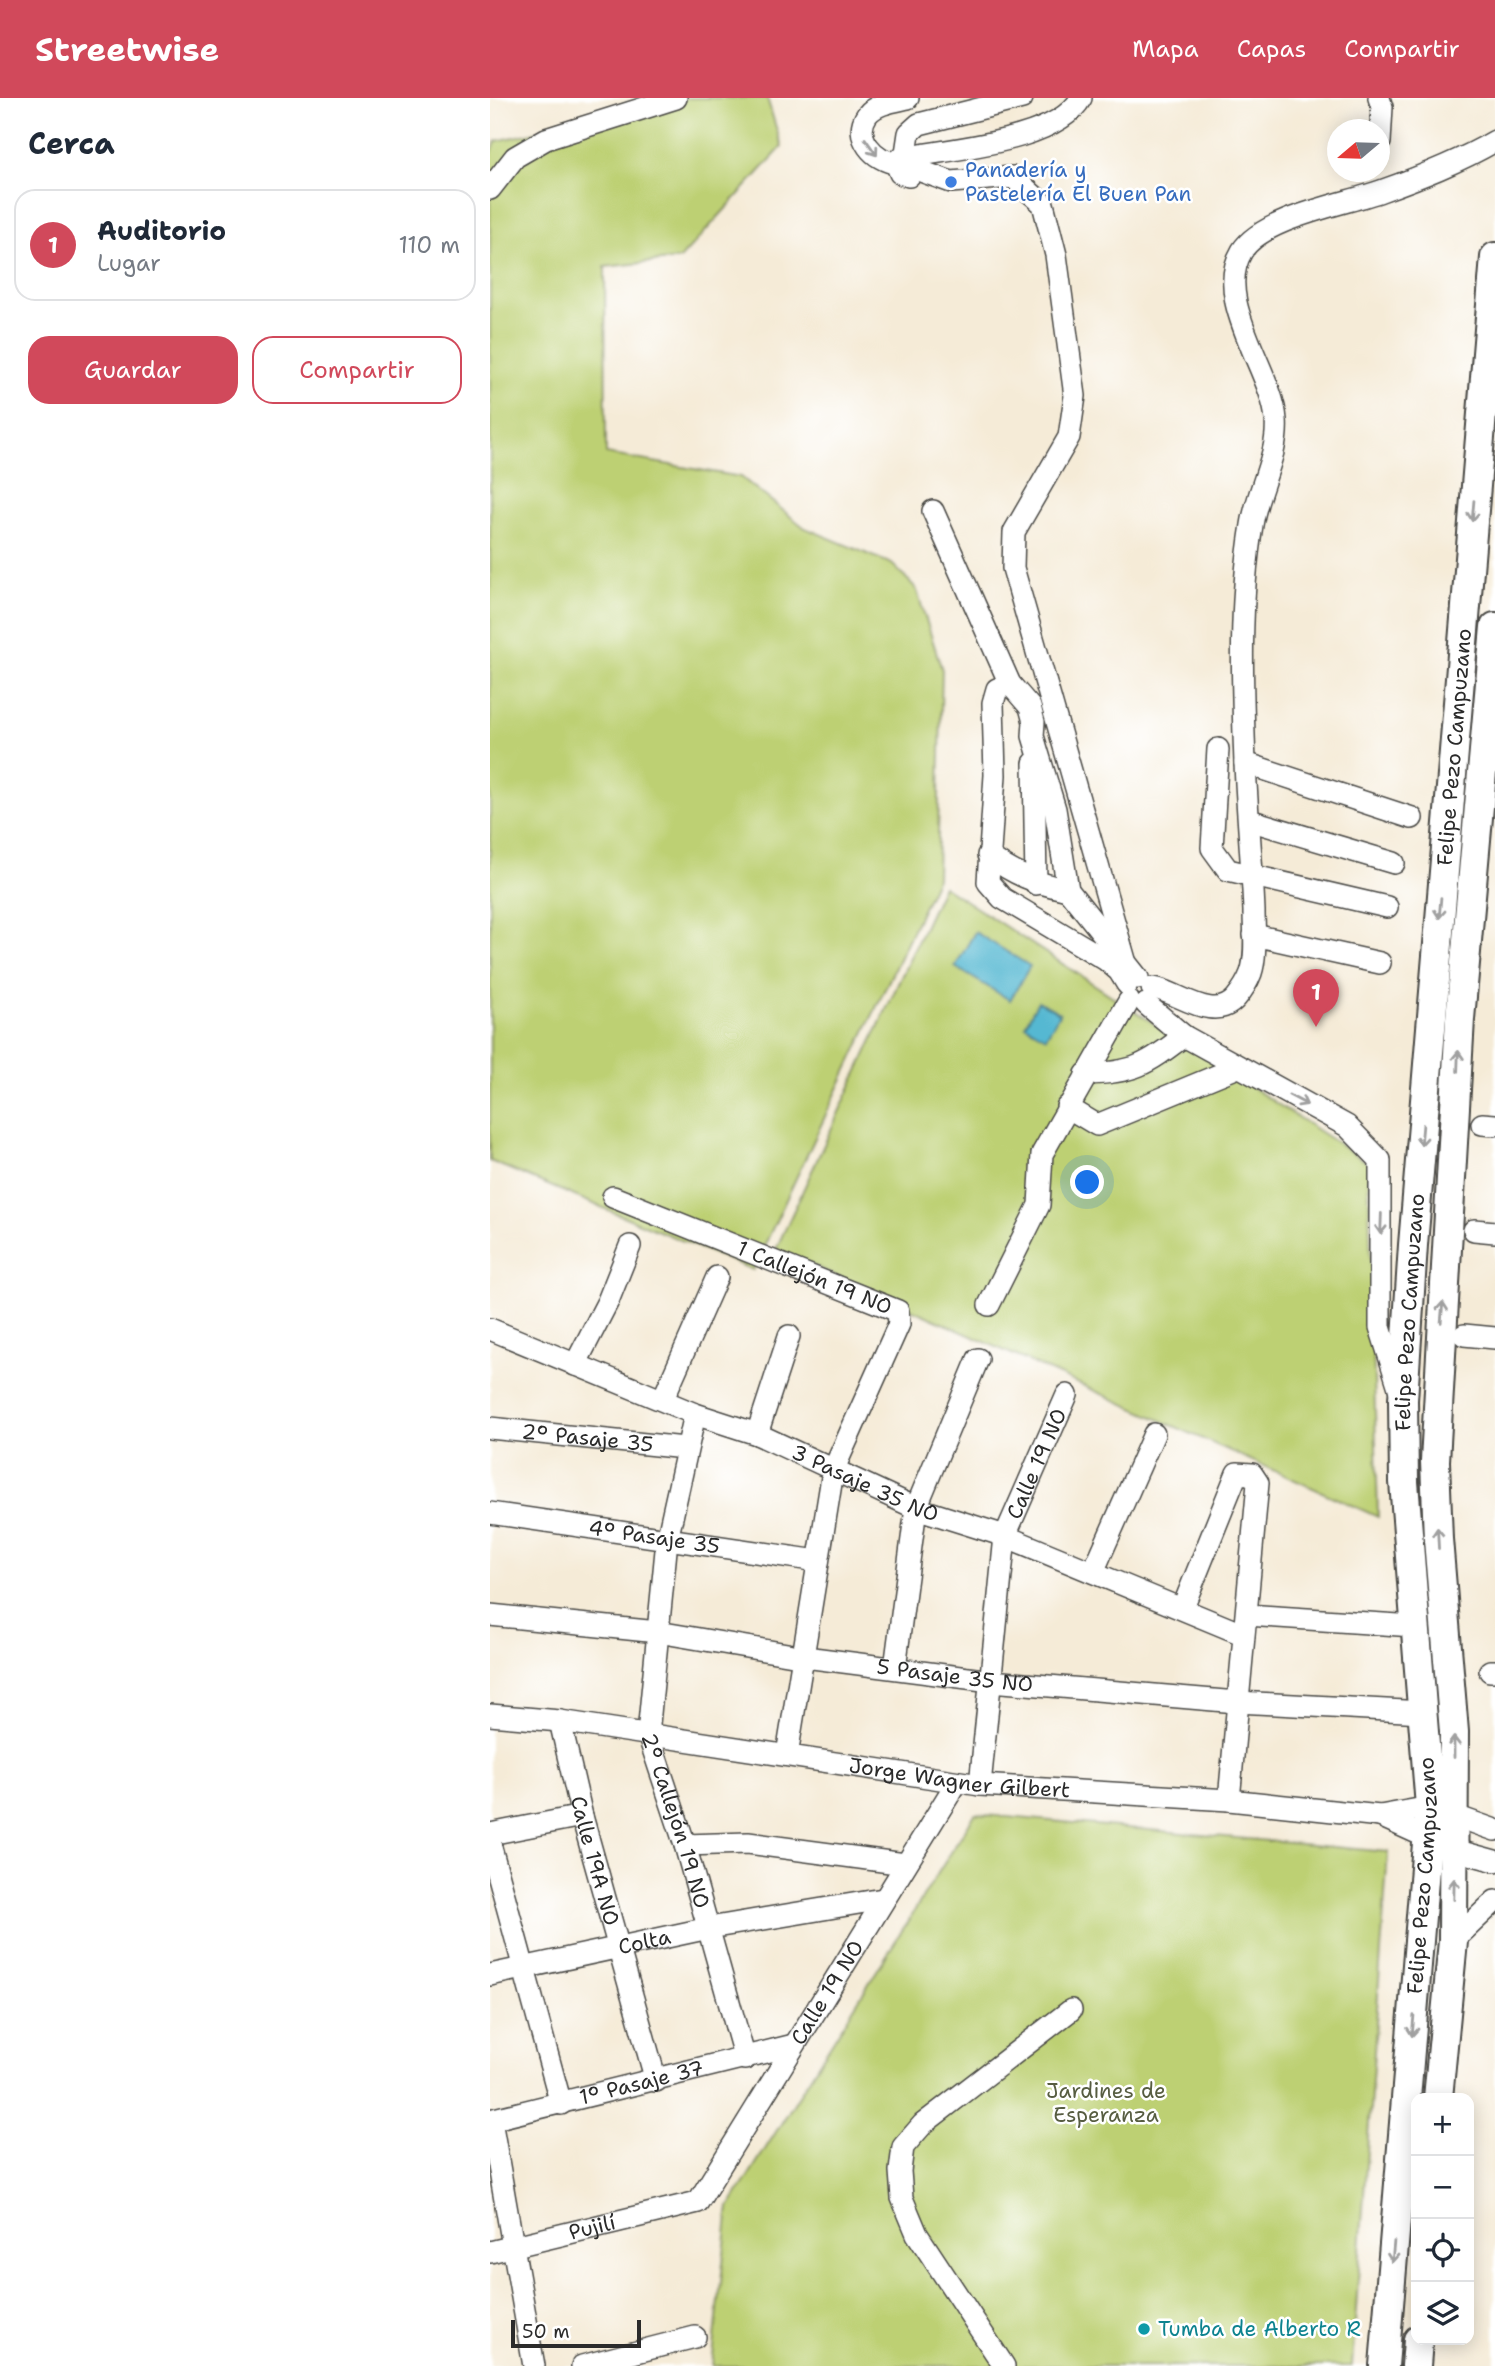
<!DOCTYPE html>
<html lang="es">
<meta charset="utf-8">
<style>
:root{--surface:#fff;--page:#f2f2f3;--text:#1f2937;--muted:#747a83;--line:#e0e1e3;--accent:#d1495b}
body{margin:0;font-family:"Shantell Sans",sans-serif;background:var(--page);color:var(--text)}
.controls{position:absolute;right:21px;bottom:21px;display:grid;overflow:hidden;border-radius:14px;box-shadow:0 4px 18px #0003}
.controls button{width:63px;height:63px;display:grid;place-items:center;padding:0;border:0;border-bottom:2px solid var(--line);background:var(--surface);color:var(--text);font:35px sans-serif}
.compass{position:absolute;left:837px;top:21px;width:63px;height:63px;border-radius:50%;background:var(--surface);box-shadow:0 4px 18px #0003;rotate:251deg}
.scale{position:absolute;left:21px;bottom:18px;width:130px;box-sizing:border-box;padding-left:7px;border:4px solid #2b2b2b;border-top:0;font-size:19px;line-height:24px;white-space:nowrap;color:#2b2b2b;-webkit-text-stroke:5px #fff;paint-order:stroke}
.you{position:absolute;left:598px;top:1085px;width:24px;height:24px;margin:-18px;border:5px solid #fff;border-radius:50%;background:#1a73e8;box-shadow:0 0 0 10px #1a73e833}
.badge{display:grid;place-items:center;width:46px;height:46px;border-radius:50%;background:var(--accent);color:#fff;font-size:23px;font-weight:700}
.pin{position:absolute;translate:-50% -58px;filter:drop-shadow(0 2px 4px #0008)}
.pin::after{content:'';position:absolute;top:37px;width:24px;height:21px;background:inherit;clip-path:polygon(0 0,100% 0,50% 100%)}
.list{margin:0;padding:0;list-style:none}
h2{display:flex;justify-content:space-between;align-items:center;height:91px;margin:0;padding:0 28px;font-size:30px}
h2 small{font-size:23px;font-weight:400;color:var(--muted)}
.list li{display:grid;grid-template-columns:46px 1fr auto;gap:21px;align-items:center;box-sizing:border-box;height:112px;margin:0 14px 14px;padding:0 14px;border:2px solid var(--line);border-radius:21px}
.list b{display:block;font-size:26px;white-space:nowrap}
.list p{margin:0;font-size:23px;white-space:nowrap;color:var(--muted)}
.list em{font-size:23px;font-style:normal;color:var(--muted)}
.actions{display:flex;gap:14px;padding:21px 28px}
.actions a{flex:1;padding:16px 0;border:2px solid var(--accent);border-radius:21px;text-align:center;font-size:24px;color:var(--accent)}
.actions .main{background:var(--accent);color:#fff}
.icon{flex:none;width:38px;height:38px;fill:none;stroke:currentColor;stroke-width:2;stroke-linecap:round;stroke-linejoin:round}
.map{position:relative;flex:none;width:1005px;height:2268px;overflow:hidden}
header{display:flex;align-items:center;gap:42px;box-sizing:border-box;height:98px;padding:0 35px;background:var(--accent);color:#fff}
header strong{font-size:33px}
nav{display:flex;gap:38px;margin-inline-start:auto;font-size:24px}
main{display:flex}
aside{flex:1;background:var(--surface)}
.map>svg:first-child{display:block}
.green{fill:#bdd073;stroke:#747e4f;stroke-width:2}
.water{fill:#54b8d2;stroke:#40727e;stroke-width:2}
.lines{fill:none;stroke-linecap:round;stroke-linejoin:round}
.minor-casing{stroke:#494845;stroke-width:24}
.major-casing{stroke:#494845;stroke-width:32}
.minor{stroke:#fff;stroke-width:21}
.major{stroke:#fff;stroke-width:28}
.oneway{stroke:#a0a0a0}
.shop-dot{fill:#3f7fe0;stroke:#fff;stroke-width:2.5}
.culture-dot{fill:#0f9aa8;stroke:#fff;stroke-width:2.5}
.labels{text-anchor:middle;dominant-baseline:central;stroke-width:5;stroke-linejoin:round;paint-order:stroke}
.shop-label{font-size:21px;fill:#366cbe;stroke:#fff;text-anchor:start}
.street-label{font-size:21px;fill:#2b2b2b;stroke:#fff}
.park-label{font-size:21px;fill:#575d41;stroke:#fff}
.culture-label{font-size:21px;fill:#0d838f;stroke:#fff;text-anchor:start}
</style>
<header>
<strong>Streetwise</strong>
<nav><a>Mapa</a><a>Capas</a><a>Compartir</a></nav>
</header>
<main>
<aside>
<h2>Cerca<small></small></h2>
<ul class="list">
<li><span class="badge">1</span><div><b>Auditorio</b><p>Lugar</p></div><em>110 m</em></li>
</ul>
<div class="actions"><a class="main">Guardar</a><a>Compartir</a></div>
</aside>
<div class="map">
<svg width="1005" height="2268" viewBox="0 0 1005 2268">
<rect width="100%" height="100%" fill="#fff"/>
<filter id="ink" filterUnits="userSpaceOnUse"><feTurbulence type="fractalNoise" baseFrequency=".0143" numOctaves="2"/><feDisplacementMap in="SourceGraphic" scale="14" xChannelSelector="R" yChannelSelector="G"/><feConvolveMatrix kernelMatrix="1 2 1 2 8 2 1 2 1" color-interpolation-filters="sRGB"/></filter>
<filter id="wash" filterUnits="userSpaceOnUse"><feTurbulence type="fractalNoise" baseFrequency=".00686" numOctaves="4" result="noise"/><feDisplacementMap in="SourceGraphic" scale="28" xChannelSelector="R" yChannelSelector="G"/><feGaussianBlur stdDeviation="1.57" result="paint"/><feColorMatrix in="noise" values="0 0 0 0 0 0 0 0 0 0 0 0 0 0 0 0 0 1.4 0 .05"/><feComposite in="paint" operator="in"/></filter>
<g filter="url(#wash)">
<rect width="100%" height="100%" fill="#f5ebd7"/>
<path class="green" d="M197 0H277L292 49 190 161 115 169 116 356 251 379 315 430 402 466 426 490 452 572 447 780 263 1172 0 1063V58L6 43Z
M453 788 878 1065 888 1419 286 1151Z
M485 1716 898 1754 862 2268H222L239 2109Z"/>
<path class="water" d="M485 834 540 868 520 902 465 869Z
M548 903 570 915 556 939 535 927Z"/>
</g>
<g filter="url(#ink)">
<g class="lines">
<defs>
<g id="minor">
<path d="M889 0 892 9 890 44"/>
<path d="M416 55 425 58 429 67 419 78 410 75 406 65 416 55 419 35 429 26 532 0"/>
<path d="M425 58C469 50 568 42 591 0"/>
<path d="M406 65C385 63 362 39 377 17 386 5 405 3 418 0"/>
<path d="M428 72 461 84 523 79 553 106 566 157 585 298 579 339 524 434 523 470 635 862"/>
<path d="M0 91 25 59 56 41 186 0"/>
<path d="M443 413 520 586 540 609 544 624 543 638 565 711 578 792 648 880"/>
<path d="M520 586 507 591 503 605 505 677 498 784 512 800 616 862 629 873 637 886"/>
<path d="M728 651 722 750 738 772 897 809"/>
<path d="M544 665 546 786"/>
<path d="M755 665 922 720"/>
<path d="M759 722 904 765"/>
<path d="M498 757C524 777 546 785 578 792"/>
<path d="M764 837 890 865"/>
<path d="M662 890C685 891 723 927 746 900 751 894 758 883 761 875 767 857 764 832 764 813 762 763 757 714 755 665 752 585 749 506 762 427 767 392 789 357 786 322 783 274 722 202 752 153 772 120 855 106 891 93 930 79 969 64 1005 43"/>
<path d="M656 906 694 938 857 1028 890 1062V1229L910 1293"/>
<path d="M596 976C644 975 656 967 694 938"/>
<path d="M577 1009 607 1027 748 969"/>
<path d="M992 1026 1005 1027"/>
<path id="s1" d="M123 1099 408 1213 409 1226 343 1373 297 1657"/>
<path d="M984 1132 1005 1134"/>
<path d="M499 1207 549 1107 552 1056 639 903"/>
<path id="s2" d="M0 1231 205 1316 267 1336 426 1410 515 1438 752 1536"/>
<path d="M974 1237 1005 1240"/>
<path d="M85 1267 118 1203 140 1148"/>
<path d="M173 1301 227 1179"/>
<path id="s3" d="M205 1316 177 1442 158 1636 195 1747 255 1961"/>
<path id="s4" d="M0 1330 195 1350"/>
<path d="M267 1336 299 1238"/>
<path id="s5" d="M0 1415 328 1463"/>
<path d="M603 1474 664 1336"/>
<path d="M693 1509 747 1375 762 1376 768 1385 739 1702"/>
<path id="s6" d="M0 1517 168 1534 315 1559 501 1583 747 1604 933 1614"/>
<path d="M757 1517 924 1528"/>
<path d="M405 1570 426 1410 488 1261"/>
<path d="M1000 1573H1005"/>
<path id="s7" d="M0 1617 70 1623 490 1687 739 1702 890 1718 940 1709 1005 1732"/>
<path id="s8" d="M70 1623 92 1718 166 1983"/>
<path id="s9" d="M490 1687 515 1438 577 1297"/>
<path d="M890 1718 965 1752 1005 1763"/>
<path d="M0 1736 92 1718"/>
<path d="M0 1746 71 2006"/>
<path d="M195 1747 258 1745 415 1766"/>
<path d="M963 1843 1005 1803"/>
<path id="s10" d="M0 1877 219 1830 393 1801"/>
<path id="s11" d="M0 2022 304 1947"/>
<path d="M1 2022 44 2268"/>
<path id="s12" d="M0 2154 208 2104 467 1684"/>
<path d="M92 2268 205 2239"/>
<path d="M514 2268 427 2136 412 2100 410 2073 413 2049 433 2026 581 1912"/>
</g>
<g id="major">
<path d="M948 2000 963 1843 964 1634 948 1441 945 1363 970 921 1005 529"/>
<path id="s13" d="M894 2268 940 1709 914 1384 913 1302 923 1147 1005 159"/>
<path d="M926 2268 928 2242"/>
</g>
</defs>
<use href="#minor" class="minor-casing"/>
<use href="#major" class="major-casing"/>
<use href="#minor" class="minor"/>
<use href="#major" class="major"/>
</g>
<defs><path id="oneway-shaft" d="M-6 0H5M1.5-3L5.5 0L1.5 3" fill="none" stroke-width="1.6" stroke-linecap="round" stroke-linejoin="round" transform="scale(1.75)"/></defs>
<g class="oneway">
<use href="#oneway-shaft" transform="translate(381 49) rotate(55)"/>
<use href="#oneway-shaft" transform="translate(983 413) rotate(95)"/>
<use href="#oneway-shaft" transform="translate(950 810) rotate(95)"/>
<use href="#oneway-shaft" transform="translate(968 963) rotate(-88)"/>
<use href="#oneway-shaft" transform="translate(808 1002) rotate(28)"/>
<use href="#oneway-shaft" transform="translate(932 1037) rotate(95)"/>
<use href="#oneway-shaft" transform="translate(891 1126) rotate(92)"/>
<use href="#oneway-shaft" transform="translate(952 1214) rotate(-85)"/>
<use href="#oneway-shaft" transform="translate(948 1440) rotate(-93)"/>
<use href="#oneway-shaft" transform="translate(964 1649) rotate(-90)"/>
<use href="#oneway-shaft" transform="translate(964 1791) rotate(-89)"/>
<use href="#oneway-shaft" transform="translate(923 1928) rotate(95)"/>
<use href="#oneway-shaft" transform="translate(903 2154) rotate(95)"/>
</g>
</g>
<circle class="shop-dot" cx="461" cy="84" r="7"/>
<circle class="culture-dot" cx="654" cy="2231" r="7"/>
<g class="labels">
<g class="shop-label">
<text x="475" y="72">Panadería y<tspan x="475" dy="24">Pastelería El Buen Pan</tspan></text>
</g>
<g class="street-label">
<text stroke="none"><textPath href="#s13" startOffset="1624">Felipe Pezo Campuzano</textPath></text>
<text stroke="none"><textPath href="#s1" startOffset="217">1 Callejón 19 NO</textPath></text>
<text stroke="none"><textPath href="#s13" startOffset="1057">Felipe Pezo Campuzano</textPath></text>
<text stroke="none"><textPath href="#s4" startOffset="98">2° Pasaje 35</textPath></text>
<text stroke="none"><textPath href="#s9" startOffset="329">Calle 19 NO</textPath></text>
<text stroke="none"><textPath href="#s2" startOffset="406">3 Pasaje 35 NO</textPath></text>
<text stroke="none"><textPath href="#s5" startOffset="166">4° Pasaje 35</textPath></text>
<text stroke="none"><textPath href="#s6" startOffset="469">5 Pasaje 35 NO</textPath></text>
<text stroke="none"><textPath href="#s7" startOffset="474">Jorge Wagner Gilbert</textPath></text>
<text stroke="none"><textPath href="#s3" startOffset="415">2° Callejón 19 NO</textPath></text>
<text stroke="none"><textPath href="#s8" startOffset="144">Calle 19A NO</textPath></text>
<text stroke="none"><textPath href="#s13" startOffset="492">Felipe Pezo Campuzano</textPath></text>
<text stroke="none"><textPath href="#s10" startOffset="158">Colta</textPath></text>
<text stroke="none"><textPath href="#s12" startOffset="460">Calle 19 NO</textPath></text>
<text stroke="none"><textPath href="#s11" startOffset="156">1° Pasaje 37</textPath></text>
<text stroke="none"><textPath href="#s12" startOffset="105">Pujilí</textPath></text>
</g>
<g class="park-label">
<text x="616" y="1993">Jardines de<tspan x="616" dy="24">Esperanza</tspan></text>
</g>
<g class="culture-label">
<text x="668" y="2231">Tumba de Alberto R</text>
</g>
</g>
</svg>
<div class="controls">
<button>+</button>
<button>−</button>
<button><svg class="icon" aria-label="locate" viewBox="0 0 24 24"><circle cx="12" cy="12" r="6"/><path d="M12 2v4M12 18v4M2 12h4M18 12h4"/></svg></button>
<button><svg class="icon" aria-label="layers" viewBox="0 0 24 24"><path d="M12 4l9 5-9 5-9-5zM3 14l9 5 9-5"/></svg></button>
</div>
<svg class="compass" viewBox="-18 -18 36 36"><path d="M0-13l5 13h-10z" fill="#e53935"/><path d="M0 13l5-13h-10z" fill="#747a83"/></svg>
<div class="scale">50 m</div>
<div class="you"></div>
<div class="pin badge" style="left:826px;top:929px">1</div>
</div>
</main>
